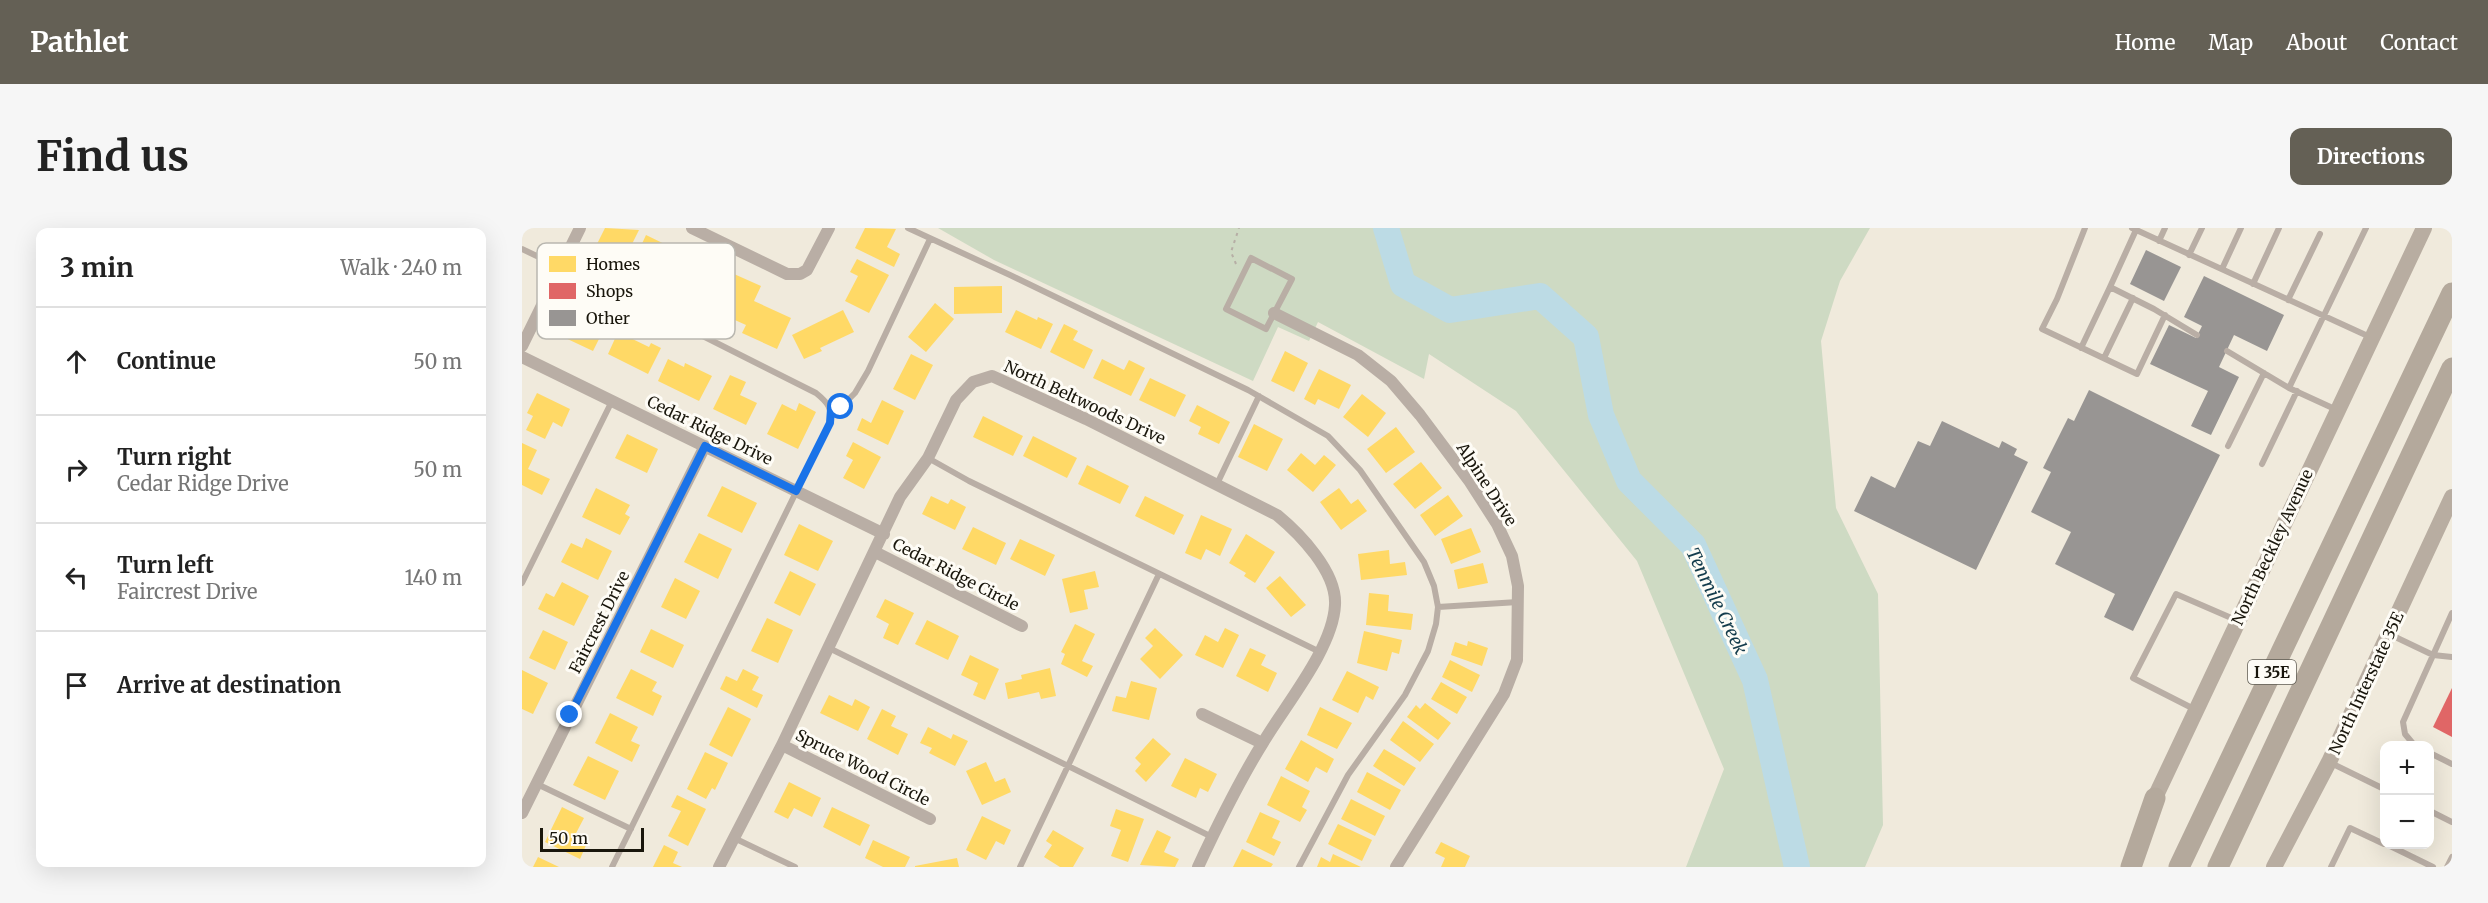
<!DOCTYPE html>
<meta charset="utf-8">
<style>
:root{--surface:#fff;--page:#f6f6f6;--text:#222;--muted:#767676;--line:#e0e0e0;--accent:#646055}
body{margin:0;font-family:Merriweather,serif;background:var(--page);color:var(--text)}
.controls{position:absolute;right:18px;bottom:18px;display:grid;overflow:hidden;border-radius:12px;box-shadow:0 6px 24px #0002}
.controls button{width:54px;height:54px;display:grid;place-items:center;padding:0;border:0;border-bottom:2px solid var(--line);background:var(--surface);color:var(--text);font:30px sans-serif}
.scale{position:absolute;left:18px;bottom:15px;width:104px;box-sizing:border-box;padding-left:6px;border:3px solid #19160c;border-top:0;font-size:16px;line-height:21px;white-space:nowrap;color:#19160c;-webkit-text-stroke:4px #fefcf6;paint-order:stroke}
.stop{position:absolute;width:18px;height:18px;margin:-14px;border:4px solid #1a73e8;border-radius:50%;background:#fff}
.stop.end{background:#1a73e8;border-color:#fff;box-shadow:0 2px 6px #0008}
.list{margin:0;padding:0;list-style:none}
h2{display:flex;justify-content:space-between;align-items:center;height:78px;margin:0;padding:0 24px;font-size:26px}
h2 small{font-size:20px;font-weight:400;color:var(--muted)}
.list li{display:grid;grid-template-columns:39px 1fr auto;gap:18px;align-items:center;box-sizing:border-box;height:108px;padding:0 24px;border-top:2px solid var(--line)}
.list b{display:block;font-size:22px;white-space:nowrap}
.list p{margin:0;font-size:20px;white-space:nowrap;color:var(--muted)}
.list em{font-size:20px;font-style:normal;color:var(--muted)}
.icon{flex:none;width:33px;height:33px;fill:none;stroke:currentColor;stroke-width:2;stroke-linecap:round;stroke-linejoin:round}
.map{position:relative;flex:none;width:1930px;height:639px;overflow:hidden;border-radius:12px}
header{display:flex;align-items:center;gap:36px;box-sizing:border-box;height:84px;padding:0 30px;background:var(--accent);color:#fff}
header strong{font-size:28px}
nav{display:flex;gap:33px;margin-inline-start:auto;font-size:21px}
.intro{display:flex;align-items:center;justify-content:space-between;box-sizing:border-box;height:144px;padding:0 36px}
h1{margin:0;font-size:42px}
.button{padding:15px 27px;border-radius:12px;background:var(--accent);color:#fff;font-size:21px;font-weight:700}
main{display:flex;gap:36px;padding:0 36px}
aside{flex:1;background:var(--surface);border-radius:12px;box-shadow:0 6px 24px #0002}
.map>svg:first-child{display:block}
.green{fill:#cedac3}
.homes{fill:#ffd966}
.shops{fill:#e06666}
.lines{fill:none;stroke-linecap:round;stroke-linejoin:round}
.river{stroke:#bcdbe5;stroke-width:26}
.building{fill:#989593}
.path{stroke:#b6aea5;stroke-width:2;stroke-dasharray:3 4.5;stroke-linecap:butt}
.service{stroke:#b9aea5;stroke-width:6}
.minor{stroke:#b9aea5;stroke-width:12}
.secondary{stroke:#b8ada1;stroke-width:16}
.motorway{stroke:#b4a99c;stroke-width:21}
.route{stroke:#1a73e8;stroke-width:8}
.labels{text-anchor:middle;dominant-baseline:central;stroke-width:6;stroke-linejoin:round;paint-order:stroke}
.shield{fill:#fefcf6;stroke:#5e5b52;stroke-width:1.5}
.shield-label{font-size:15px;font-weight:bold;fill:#19160c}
.street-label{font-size:16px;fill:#19160c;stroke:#fefcf6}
.water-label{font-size:18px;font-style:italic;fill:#143c4c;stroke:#fefcf6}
.key{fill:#fefcf6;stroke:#b9b7b0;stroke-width:1.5}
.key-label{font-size:16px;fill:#19160c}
</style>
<header>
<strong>Pathlet</strong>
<nav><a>Home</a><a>Map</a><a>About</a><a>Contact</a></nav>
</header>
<div class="intro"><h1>Find us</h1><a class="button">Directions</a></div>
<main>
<aside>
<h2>3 min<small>Walk · 240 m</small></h2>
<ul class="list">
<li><svg class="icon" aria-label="ahead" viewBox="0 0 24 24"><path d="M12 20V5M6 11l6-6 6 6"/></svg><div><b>Continue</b></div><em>50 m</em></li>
<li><svg class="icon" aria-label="right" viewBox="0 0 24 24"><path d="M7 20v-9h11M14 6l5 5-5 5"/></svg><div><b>Turn right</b><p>Cedar Ridge Drive</p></div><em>50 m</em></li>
<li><svg class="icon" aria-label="left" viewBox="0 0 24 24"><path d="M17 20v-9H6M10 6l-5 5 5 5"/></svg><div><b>Turn left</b><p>Faircrest Drive</p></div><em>140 m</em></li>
<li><svg class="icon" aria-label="arrive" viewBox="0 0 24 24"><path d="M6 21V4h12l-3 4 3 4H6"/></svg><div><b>Arrive at destination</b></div></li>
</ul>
</aside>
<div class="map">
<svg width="1930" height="639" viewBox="0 0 1930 639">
<rect width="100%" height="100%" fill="#f0eadc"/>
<path class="green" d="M416 0H1348L1318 53 1299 113 1314 280 1356 366 1361 597 1343 639H1164L1202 541 1115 333 994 183 907 126 902 151 796 94 787 113 756 99 731 153 472 32Z"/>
<path class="homes" d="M83 0 117 2 99 38 71 24Z
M343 0 374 1 365 19 378 26 372 39 333 20Z
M124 7 155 22 137 61 123 55 129 43 111 35Z
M335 31 367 47 347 85 323 73 336 48 328 44Z
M203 42 239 58 232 73 269 90 255 121 220 105 224 97 186 80Z
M480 58V85L432 86V59Z
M55 74 69 81 66 88 84 97 71 123 39 108Z
M413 75 432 91 404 124 386 109Z
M321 82 332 104 298 120 300 123 282 131 270 107Z
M494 82 515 92 516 89 531 96 519 121 483 104Z
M542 96 556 103 551 112 571 122 562 141 528 124Z
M96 104 127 119 129 115 139 120 126 146 86 126Z
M763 123 786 135 772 164 749 153Z
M389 126 411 137 393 172 371 161Z
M146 131 162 139 163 135 190 148 177 173 136 153Z
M580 131 602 142 607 132 623 140 609 168 571 150Z
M797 141 829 157 817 181 796 171 793 177 782 171Z
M208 147 224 154 218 167 235 175 224 197 191 181Z
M628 150 664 167 653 189 617 172Z
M15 165 48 181 40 199 31 194 23 211 4 202 11 188 5 185Z
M840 166 864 185 846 209 821 189Z
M360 172 382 183 366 217 335 202 340 190 349 195Z
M277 175 294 184 276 221 245 206 260 176 274 183Z
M675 177 708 194 697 216 676 206 679 199 667 193Z
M461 188 501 208 491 228 451 209Z
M732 196 761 211 745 243 716 229Z
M874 199 893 224 864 245 845 221Z
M105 206 136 221 125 245 93 230Z
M511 208 555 230 545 250 501 228Z
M331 214 359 229 342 261 321 250 331 232 324 228Z
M0 215 15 222 6 241 28 251 20 267 0 257Z
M779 225 793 237 802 227 814 237 791 264 765 242Z
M899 234 920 260 893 281 871 256Z
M565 237 607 258 598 276 556 256Z
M200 258 235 275 220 305 185 288Z
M74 260 108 277 103 286 108 289 98 307 60 289Z
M817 260 829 276 836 271 845 283 819 302 798 274Z
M926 267 941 288 913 308 898 287Z
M409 268 426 276 429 271 444 279 433 302 400 286Z
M623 268 662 287 652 307 613 288Z
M679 287 710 301 698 328 684 321 679 332 663 325Z
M277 296 311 313 296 343 262 327Z
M451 299 484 315 474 337 440 321Z
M949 300 959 324 929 336 919 311Z
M177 305 210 321 196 351 162 334Z
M724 306 753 324 733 355 722 348 724 345 707 335Z
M64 310 90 323 76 352 39 334 49 315 60 320Z
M498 311 533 327 523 348 488 331Z
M867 322 868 336 883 334 885 347 839 352 836 326Z
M961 335 966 355 936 361 932 342Z
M268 343 294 356 278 388 252 375Z
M573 343 577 359 562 362 566 381 548 385 540 351Z
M758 348 784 377 769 389 744 360Z
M153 350 178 363 164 391 139 379Z
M40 354 67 368 52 398 16 381 24 365 32 369Z
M847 365 867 367 866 383 891 386 889 402 844 397Z
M363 371 392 385 376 417 361 410 367 396 354 389Z
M245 390 271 402 256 435 229 423Z
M405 392 437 408 426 432 393 416Z
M553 396 573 406 560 433 571 438 565 449 539 436 543 426 539 424Z
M633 400 661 427 638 451 618 431 631 418 623 410Z
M703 400 717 407 701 440 673 427 683 407 696 414Z
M129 401 162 417 151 440 118 424Z
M21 402 46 414 33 442 7 430Z
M842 403 880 412 877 426 870 424 865 443 835 435Z
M946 413 966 420 960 438 929 427 933 414 945 418Z
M728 420 744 427 739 437 755 445 746 464 714 448Z
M448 427 477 441 463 472 451 467 456 455 439 447Z
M928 432 958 447 950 464 920 449Z
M528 440 534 468 519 471 517 464 486 471 483 455 500 451 499 447Z
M109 441 135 454 130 463 140 468 131 488 94 470Z
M221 441 237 449 230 462 241 467 235 480 198 461 204 448 215 453Z
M0 442 26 455 11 486 0 481Z
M825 443 857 459 851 472 844 468 836 485 810 472Z
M609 453 635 460 627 492 590 483 594 468 604 470Z
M919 454 945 469 935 486 909 471Z
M307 467 330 478 333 471 348 479 336 503 298 485Z
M903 475 929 495 916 512 885 489 894 477 898 481Z
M206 479 229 491 210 529 187 517Z
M798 479 830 495 815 521 785 507Z
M360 481 374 488 369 498 386 506 376 527 345 511Z
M88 485 116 499 109 513 118 517 110 534 73 515Z
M881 493 912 516 898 534 868 512Z
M406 499 429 511 431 506 446 513 433 538 407 525 410 520 398 515Z
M631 510 649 526 624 554 613 543 619 536 613 530Z
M779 512 812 531 805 545 794 539 786 554 763 541Z
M862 521 894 540 882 558 851 538Z
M183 524 206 535 193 562 190 560 184 571 165 561Z
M66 528 97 543 83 572 51 557Z
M663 530 695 546 686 564 678 560 674 570 649 558Z
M464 534 473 554 483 550 489 564 460 577 444 543Z
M845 544 879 562 868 582 835 564Z
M759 548 788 563 780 579 785 582 778 594 745 577Z
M267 554 299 570 290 589 272 580 266 591 252 584Z
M155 567 184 581 166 618 146 608 159 583 149 579Z
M829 571 863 588 853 608 819 591Z
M40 579 62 590 52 609 65 615 58 631 23 614Z
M310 579 348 597 338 618 301 599Z
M594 581 622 591 606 634 589 628 599 602 588 598Z
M738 584 758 593 750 610 759 614 752 628 724 614Z
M460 588 489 602 482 617 474 613 464 632 444 622Z
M816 596 850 612 840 633 806 616Z
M531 602 562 620 551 639H538L522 629 530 617 524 613Z
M635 602 649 609 642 624 657 631 653 639 618 637Z
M351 612 388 629 383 639H361L343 630Z
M919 614 948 628 943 639H919L923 630 913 625Z
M142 617 156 624 151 635 160 639H131Z
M720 621 751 636 749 639H711Z
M811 626 839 639H795L799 629 808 634Z
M16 629 37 639H11Z
M435 630 437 639H393V638Z"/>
<path class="shops" d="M1930 460V509L1911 499Z"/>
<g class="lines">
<path class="river" d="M864 0 881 56 928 82 1018 68 1064 109 1079 187 1107 253 1171 317 1233 452 1275 639"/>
</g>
<path class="building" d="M1624 22 1659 39 1642 73 1608 56Z
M1682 48 1762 87 1745 123 1712 107 1697 139 1717 149 1689 207 1669 198 1686 163 1628 136 1647 97 1674 110 1680 98 1662 89Z
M1567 162 1698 227 1611 403 1582 389 1593 366 1533 336 1549 304 1509 284 1529 244 1521 240 1546 190 1552 193Z
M1420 193 1477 220 1480 213 1495 221 1492 227 1506 234 1454 342 1332 283 1349 248 1373 260 1396 213 1408 218Z"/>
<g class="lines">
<path class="path" d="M714 36 709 24 717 0"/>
<path class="service" d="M386 0 488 47 726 162 806 208 838 242 902 334 912 358 916 379 914 396 906 423 883 467 826 547 777 639
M1563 0 1535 71 1520 101 1615 146 1643 87
M1610 0 1848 109
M1614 2 1588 59 1632 81 1675 107
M1637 13 1643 0
M0 21 149 92 294 165C305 174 311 180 308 195L90 639
M1667 27 1680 0
M729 30 770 51 744 101 704 81Z
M1700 41 1719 0
M1731 56 1757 0
M1766 72 1798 6
M1559 120 1588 59
M1705 123 1767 160
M1582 130 1611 70
M309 181 319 179 333 165 346 143 408 11
M1815 182 1767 160 1844 0
M1706 218 1742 145
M406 230 447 253 798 424
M1740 236 1775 163
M695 256 737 168
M0 355 90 173
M916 379 996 374
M1867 406 1911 427 1930 429
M307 420 690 609
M1672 481 1611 450 1654 366 1714 392
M1893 518 1883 506 1881 494 1930 385
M1908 525 1930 536
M1809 535 1862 561
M15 556 109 601
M1908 583 1930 594
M212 610 273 639
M1864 616 1911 639
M498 639 637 346
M1809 639 1828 600 1862 616
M1925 639 1930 629"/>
<path class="minor" d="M170 0 265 46H278L285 42 307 0
M752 85 836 127 869 153 898 187 948 254 975 296 990 328 996 358 995 432 982 466 874 639
M0 118 58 0
M0 129 362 306
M353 324 500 398
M680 486 740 515
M260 517 408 591
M0 585 183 218
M197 639 260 517 378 269 406 230 434 172 451 154 470 148 564 191 755 287C778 306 815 344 813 377 811 420 764 476 742 513 717 553 696 596 676 639"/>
<path class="secondary" d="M1628 580 1902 0
M1752 639 1807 534 1930 269"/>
<path class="motorway" d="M1609 639 1633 570
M1657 639 1930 65
M1696 639 1930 140"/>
</g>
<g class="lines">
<path class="route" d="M48 487 183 218 274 263 308 195 309 181 319 179"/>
</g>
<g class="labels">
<rect class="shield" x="1726" y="432" width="48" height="24" rx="4.5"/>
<g class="shield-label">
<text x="1750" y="444">I 35E</text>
</g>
<g class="street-label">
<text transform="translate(563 174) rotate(25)">North Beltwoods Drive</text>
<text transform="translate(188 202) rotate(26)">Cedar Ridge Drive</text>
<text transform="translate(965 256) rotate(57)">Alpine Drive</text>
<text transform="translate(1750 319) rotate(-65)">North Beckley Avenue</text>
<text transform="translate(434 346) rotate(27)">Cedar Ridge Circle</text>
<text transform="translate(77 394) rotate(-63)">Faircrest Drive</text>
<text transform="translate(1844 455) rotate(-65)">North Interstate 35E</text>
<text transform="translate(341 539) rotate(27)">Spruce Wood Circle</text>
</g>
<g class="water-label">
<text transform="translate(1195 373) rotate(64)">Tenmile Creek</text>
</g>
</g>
<rect x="15" y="15" width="198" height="96" rx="9" class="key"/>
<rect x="27" y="28" width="27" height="16" fill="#ffd966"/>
<rect x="27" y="55" width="27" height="16" fill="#e06666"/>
<rect x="27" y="82" width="27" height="16" fill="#989593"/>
<g class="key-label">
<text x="64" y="42">Homes</text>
<text x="64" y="69">Shops</text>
<text x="64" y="96">Other</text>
</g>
</svg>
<div class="controls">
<button>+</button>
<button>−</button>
</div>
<div class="scale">50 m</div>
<div class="stop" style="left:319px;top:179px"></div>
<div class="stop end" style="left:48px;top:487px"></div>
</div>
</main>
